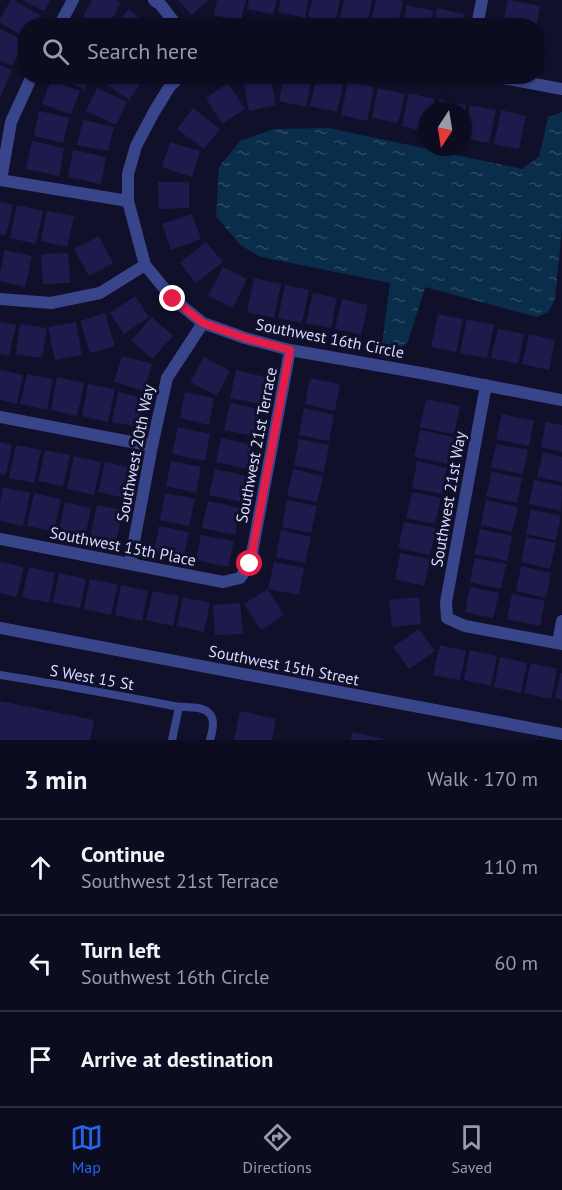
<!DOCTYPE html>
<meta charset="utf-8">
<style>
:root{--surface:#0c0c20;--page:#151529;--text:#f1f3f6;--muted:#9a9ba5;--line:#2c2c3e;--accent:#2563eb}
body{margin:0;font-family:"PT Sans",sans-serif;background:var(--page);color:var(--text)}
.compass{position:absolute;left:418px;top:102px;width:54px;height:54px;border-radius:50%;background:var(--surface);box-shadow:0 2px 4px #0004;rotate:192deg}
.stop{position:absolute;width:18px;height:18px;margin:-14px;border:4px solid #e11d48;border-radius:50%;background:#fff}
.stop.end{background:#e11d48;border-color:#fff;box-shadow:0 2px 6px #0008}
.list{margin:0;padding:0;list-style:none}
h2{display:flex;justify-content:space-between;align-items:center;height:78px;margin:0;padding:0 24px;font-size:26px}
h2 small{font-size:20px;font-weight:400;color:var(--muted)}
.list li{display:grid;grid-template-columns:39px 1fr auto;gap:18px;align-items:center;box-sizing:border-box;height:96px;padding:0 24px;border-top:2px solid var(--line)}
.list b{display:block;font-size:22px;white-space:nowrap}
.list p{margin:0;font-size:20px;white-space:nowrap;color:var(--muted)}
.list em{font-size:20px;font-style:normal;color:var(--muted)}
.icon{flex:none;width:33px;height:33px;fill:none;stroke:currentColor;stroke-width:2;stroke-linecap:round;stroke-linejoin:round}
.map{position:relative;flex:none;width:562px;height:740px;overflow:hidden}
.search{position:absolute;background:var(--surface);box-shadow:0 2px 4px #0004;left:18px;right:18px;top:18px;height:66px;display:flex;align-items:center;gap:15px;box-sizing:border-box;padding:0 21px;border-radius:24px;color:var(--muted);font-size:22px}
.sheet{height:366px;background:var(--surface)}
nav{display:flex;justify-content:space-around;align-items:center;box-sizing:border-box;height:84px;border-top:2px solid var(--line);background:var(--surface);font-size:16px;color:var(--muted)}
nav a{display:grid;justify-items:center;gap:3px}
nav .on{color:var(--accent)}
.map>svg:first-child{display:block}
.water{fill:url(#water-ripples)}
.building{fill:#1c1b4c}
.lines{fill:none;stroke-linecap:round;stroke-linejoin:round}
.lane{stroke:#39458b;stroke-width:8}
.street{stroke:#39458b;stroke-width:12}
.route{stroke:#e11d48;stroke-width:8}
.labels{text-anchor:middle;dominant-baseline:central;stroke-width:6;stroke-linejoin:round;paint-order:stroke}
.street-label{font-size:16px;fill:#d9dcff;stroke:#10102a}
</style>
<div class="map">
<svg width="562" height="740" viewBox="0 0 562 740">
<defs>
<pattern id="water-ripples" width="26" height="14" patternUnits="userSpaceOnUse" patternTransform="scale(1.5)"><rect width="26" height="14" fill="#092d4a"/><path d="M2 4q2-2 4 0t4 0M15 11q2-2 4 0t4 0" fill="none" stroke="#2c4b65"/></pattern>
</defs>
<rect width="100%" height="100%" fill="#10102a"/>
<path class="water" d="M562 112V229L555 299 548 312 537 317 425 287 408 342 401 349 382 344 390 283 261 257 240 245 216 216 219 167 240 141 274 129 329 128 522 169 539 157 548 117Z"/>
<path class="building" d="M11 0H14L40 15 34 26H26V38L0 23V19Z
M22 0H50L44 11Z
M92 0H116L121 3 108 26H99L83 17Z
M178 0H208L192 15Z
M217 0H246L241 21 214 15Z
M249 0H277L273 14 247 9Z
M281 0H308L305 18 278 12Z
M312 0H340L335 23 308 17Z
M344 0H372L367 26H350L339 23Z
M376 0H397L403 1 398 26H370Z
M508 0 540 6 536 26H502Z
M407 5 433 11 430 26H403Z
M437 8 464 14 462 26H434Z
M129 9 147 26H115Z
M0 29 24 41 12 66 0 60Z
M0 65 12 70 0 98Z
M58 76H91L85 90Z
M105 76H140L144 79 129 100 102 81Z
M247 76H270L276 105 249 111 243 77Z
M284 76 312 77 306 107 279 101Z
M317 76 344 81 337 112 310 106Z
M51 80 80 91 71 114 42 104Z
M348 82 374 87 367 121 341 115Z
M228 83 245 109 222 124 206 98Z
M97 88 127 102 116 125 86 111Z
M378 88 405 94 398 123 372 118Z
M409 93 435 99 433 111H427V132L402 126Z
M439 99 466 105 465 111H437Z
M470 105 496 110 489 143 463 138Z
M193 108 220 129 204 149 177 129Z
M501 110 526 116 519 149 494 144Z
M39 111 69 118 63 143 34 136Z
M83 120 114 127 108 151 77 145Z
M32 141 64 148 59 176 26 169Z
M170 142 200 151 192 177 162 167Z
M73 150 106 157 101 184 68 177Z
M158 182H189V208L159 209Z
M0 202 13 205 6 235 0 234Z
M17 205 43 211 36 244 10 238Z
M47 211 74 216 67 247 41 241Z
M192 214 201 239 171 250 162 224Z
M99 236 113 263 89 276 74 249Z
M206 242 223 262 196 283 180 263Z
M5 250 32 256 25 287 0 281V272Z
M68 253 70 283 43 284 41 254Z
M223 267 247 279 233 308 208 296Z
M254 278 281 284 274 318 247 312Z
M285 285 309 290 302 323 278 318Z
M313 293 337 298 331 328 306 323Z
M135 296 149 317 124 334 110 313Z
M342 299 368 305 361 335 335 329Z
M105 313 115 346 90 353 80 321Z
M438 314 463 319 456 352 431 347Z
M152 317 173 336 152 359 131 340Z
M467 319 494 325 487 358 460 353Z
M0 322 16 325 9 356 0 354Z
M76 322 82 355 55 360 48 327Z
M20 324 47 328 42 358 16 354Z
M498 329 524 334 518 364 491 358Z
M529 334 555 340 549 370 522 364Z
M122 356 152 364 144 391 114 382Z
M204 357 230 371 217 396 190 382Z
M0 370 23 375 17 404 0 400Z
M236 370 265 377 260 404 230 398Z
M27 374 53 379 47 410 20 404Z
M57 377 84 383 77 416 51 410Z
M310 378 340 384 335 411 305 404Z
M88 384 115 389 108 422 82 416Z
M118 392 145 398 138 427 112 422Z
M185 392 214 398 209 425 180 418Z
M426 399 460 406 454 434 420 427Z
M230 403 259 409 253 436 224 430Z
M304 408 334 415 329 441 299 435Z
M502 414 534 421 529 446 496 439Z
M546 422 562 425V452L541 447Z
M178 427 210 434 205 461 172 454Z
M420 430 453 437 448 464 414 457Z
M221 438 253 445 248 469 216 462Z
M299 439 329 445 324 472 294 465Z
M0 442 12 445 6 475 0 474Z
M496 444 528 450 523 474 491 468Z
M16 445 41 450 34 483 9 478Z
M45 450 70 455 63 486 38 481Z
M543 452 562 457V482L537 477Z
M74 456 101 462 94 495 67 489Z
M171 461 201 467 196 493 166 486Z
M417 461 447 468 442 494 412 488Z
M105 462 132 468 126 498 98 492Z
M215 469 247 476 241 502 209 495Z
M293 469 323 476 317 502 287 496Z
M492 472 522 478 517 503 486 496Z
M534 480 562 486 561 511 529 504Z
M3 487 30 493 23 526 0 521V503Z
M412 492 441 498 435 524 406 518Z
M34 493 61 499 54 531 27 526Z
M165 493 195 499 189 526 160 520Z
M287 500 317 506 311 533 282 527Z
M486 500 518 507 512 532 481 525Z
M208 501 240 508 235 535 202 528Z
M65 502 91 508 85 537 59 531Z
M97 505 123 510 116 543 90 537Z
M531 509 561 516 556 540 526 534Z
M404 522 436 528 430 555 398 548Z
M159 526 189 532 183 559 154 552Z
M480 529 512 536 507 561 475 554Z
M281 530 311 537 305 563 276 557Z
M201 535 234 541 228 567 196 560Z
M526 537 556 543 550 569 521 562Z
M400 553 430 559 424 586 395 579Z
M475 558 506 564 501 589 470 582Z
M0 562 24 567 17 597 0 593Z
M274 562 304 568 299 595 268 589Z
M521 566 551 573 546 598 516 591Z
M29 567 55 573 49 603 22 597Z
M59 573 86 579 80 608 53 603Z
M90 579 118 585 111 615 84 609Z
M121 585 148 591 142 621 115 615Z
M470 587 499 593 493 618 465 612Z
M267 589 284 615 261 630 244 604Z
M153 591 179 596 173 626 146 620Z
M512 594 545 601 540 626 507 619Z
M183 597 210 603 204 632 177 626Z
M419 597 421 624 392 627 389 600Z
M240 603 243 634 215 635 213 605Z
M419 629 435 651 409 669 393 647Z
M440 645 466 651 460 680 433 675Z
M470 650 497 656 491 686 464 680Z
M500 657 527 663 521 693 494 687Z
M531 663 557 669 551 699 524 693Z
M561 673H562V700L555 698Z
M0 701 94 720 90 740H0Z
M240 711 276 719 272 740H234Z
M352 732 384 739V740H351Z"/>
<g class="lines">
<path class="lane" d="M0 675C58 684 116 695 174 706 184 708 201 705 209 713 216 720 212 732 210 740
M172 740 179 707"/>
<path class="street" d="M154 0 161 5 177 26
M59 26 73 0
M477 26 482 0
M181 76 170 86 154 112 136 146 128 174V201L145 265 173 299 203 323 245 338 290 350 421 373 562 400
M492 76 562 89
M0 180 128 201
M1 180 11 122 32 76
M0 299 51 303 100 293 145 265
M486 385 446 602 447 618 465 626 562 644
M0 417 152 446
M0 539 223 582 240 578 250 564 290 350
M130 563 152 446 167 378 203 323
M0 628 562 734
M558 643 562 621"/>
</g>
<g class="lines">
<path class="route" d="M173 299 203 323 245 338 290 350 250 564"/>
</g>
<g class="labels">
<g class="street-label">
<text transform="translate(330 338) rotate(11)">Southwest 16th Circle</text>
<text transform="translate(256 445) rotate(-79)">Southwest 21st Terrace</text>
<text transform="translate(135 453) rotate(-79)">Southwest 20th Way</text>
<text transform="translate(448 499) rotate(-80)">Southwest 21st Way</text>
<text transform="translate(123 546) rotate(11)">Southwest 15th Place</text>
<text transform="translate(284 665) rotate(11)">Southwest 15th Street</text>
<text transform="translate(92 677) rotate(10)">S West 15 St</text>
</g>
</g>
</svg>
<svg class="compass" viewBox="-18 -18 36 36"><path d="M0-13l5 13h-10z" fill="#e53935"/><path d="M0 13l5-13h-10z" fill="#9a9ba5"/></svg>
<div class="stop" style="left:250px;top:564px"></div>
<div class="stop end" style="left:173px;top:299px"></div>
<div class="search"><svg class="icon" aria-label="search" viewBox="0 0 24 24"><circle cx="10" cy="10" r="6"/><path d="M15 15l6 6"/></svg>Search here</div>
</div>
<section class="sheet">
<h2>3 min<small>Walk · 170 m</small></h2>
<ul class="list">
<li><svg class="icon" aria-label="ahead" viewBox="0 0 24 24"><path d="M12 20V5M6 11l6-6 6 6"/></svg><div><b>Continue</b><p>Southwest 21st Terrace</p></div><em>110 m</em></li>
<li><svg class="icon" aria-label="left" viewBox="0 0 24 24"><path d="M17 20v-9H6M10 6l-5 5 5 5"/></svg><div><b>Turn left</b><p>Southwest 16th Circle</p></div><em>60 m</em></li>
<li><svg class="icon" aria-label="arrive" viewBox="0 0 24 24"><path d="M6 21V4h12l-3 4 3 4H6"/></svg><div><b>Arrive at destination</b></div></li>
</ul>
</section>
<nav>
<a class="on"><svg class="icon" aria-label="map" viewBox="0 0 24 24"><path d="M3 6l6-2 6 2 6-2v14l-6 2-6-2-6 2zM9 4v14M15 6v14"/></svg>Map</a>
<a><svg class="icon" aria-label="directions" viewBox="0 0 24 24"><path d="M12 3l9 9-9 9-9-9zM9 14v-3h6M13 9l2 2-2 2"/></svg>Directions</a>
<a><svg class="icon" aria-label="saved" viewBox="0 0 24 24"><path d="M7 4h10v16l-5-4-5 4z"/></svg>Saved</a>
</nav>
